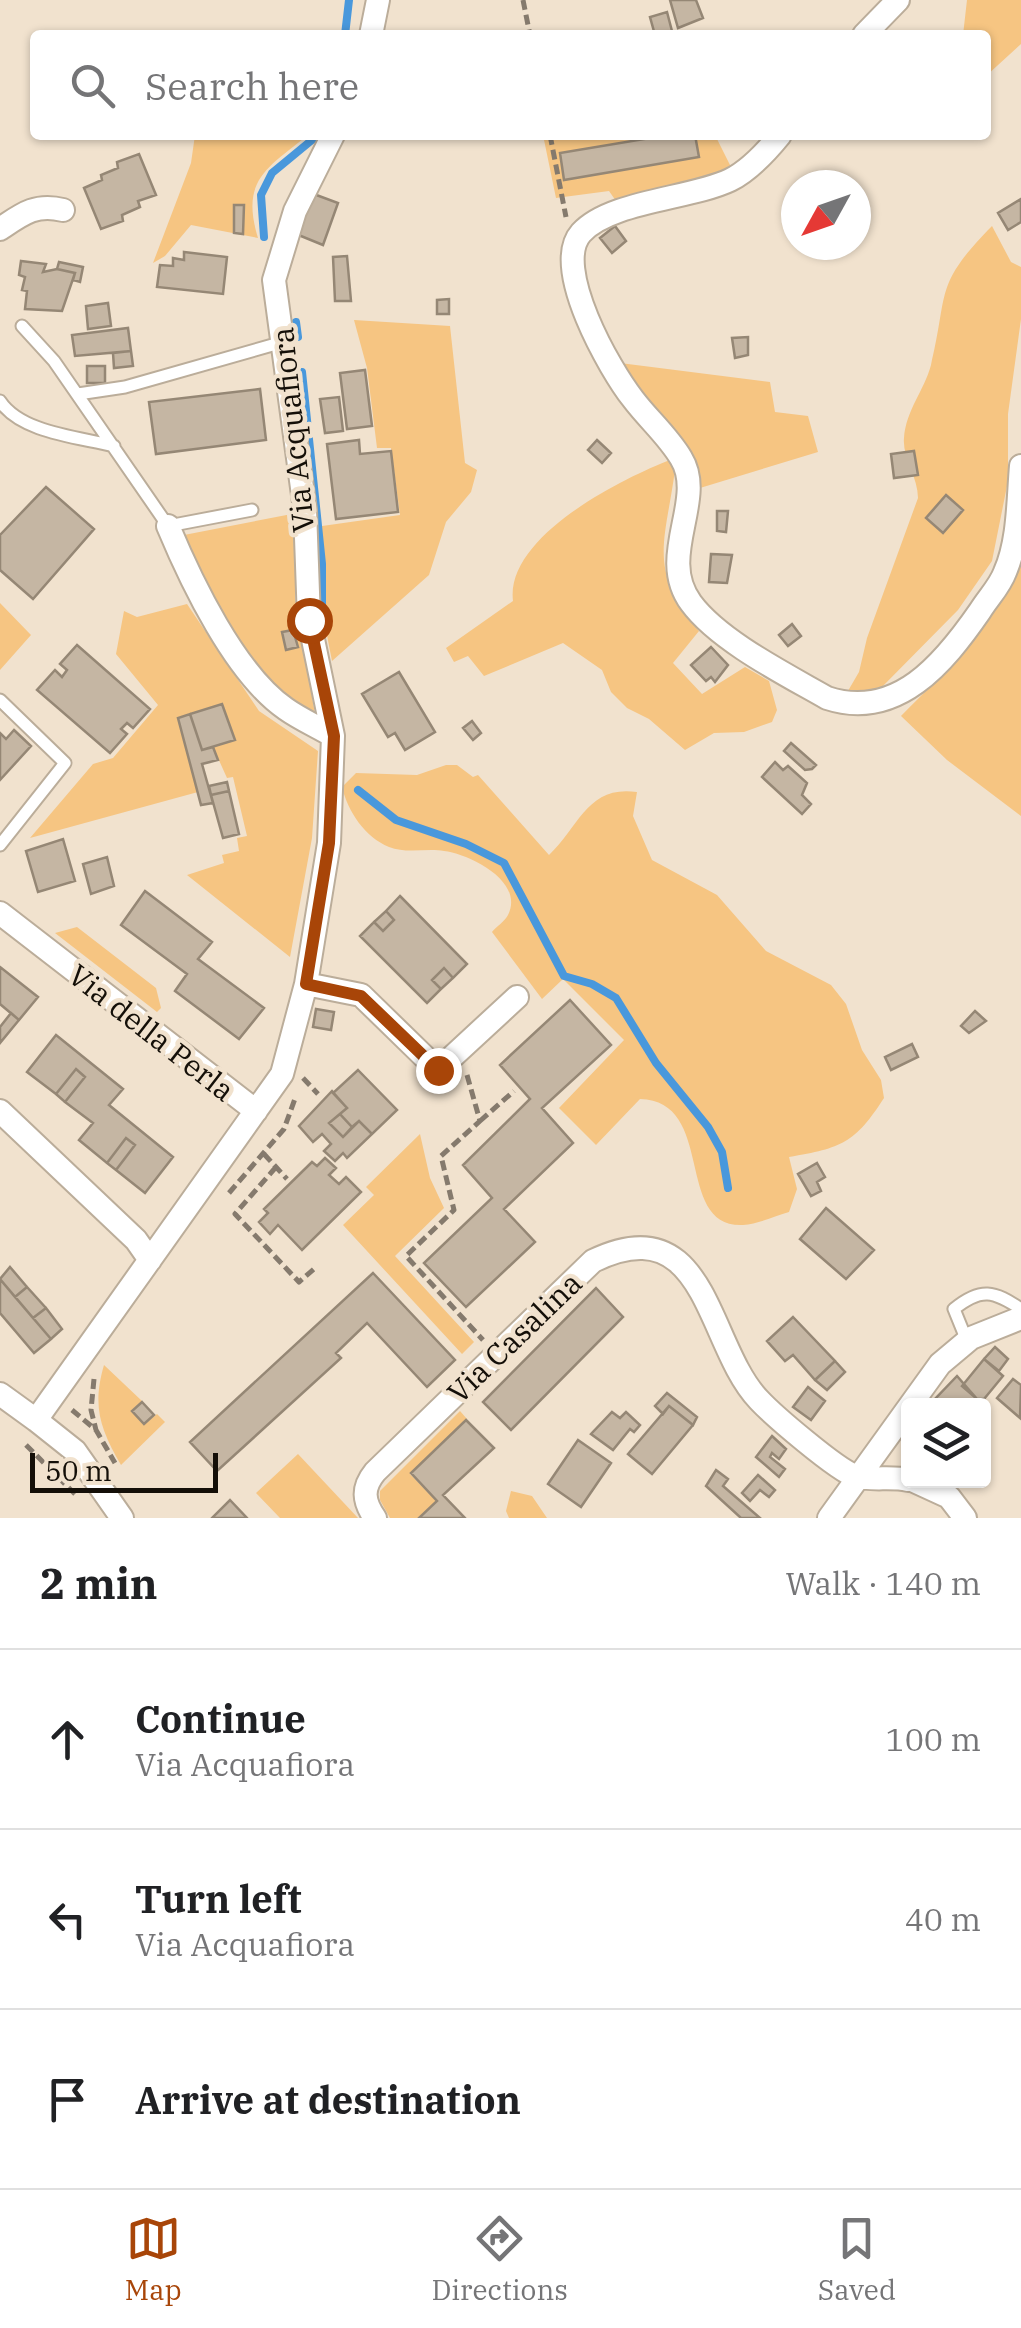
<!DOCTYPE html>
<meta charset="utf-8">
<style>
:root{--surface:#fff;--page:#f6f6f6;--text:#202124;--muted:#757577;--line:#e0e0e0;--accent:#a84508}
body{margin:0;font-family:"IBM Plex Serif",serif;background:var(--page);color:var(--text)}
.controls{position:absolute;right:30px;bottom:30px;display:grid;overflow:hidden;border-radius:10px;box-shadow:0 2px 8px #0004}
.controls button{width:90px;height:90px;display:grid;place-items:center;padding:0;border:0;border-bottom:2px solid var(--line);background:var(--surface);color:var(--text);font:50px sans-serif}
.compass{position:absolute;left:781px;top:170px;width:90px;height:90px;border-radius:50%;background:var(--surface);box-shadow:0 2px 8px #0004;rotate:230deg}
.scale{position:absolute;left:30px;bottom:25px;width:188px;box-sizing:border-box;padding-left:10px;border:5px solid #140f08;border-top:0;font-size:28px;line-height:35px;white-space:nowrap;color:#140f08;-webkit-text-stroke:8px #f1e2ce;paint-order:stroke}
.stop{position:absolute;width:30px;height:30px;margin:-22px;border:8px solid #a84508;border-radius:50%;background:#fff}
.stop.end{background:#a84508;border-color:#fff;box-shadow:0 2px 10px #0008}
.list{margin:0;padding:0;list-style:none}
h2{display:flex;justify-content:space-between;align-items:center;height:130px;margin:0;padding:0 40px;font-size:42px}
h2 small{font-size:32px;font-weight:400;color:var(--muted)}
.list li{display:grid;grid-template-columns:65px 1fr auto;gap:30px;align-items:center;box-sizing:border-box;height:180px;padding:0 40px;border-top:2px solid var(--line)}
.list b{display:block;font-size:38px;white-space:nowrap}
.list p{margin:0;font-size:32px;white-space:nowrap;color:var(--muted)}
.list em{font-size:32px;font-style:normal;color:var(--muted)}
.icon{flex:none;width:55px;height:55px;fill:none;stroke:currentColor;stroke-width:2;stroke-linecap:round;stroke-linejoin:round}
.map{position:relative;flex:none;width:1021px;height:1518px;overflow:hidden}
.search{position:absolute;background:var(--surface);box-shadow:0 2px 8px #0004;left:30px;right:30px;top:30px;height:110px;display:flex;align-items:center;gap:25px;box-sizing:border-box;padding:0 35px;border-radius:10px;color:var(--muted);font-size:38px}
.sheet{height:670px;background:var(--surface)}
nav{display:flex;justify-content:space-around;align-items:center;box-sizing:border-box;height:140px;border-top:2px solid var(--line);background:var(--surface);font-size:28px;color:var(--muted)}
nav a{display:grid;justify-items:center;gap:5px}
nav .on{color:var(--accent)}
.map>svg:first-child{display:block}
.green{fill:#f6c582}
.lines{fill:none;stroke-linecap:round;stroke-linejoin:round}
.stream{stroke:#4998dc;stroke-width:8}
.building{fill:#c5b6a3;stroke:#958775;stroke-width:2.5}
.lane-casing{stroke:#bbad9a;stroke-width:15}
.street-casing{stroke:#bbad9a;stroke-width:26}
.path{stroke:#857a6d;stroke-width:5;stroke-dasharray:10 5;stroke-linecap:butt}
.lane{stroke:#fff;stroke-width:11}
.street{stroke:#fff;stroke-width:22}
.route{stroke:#a84508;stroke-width:12}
.labels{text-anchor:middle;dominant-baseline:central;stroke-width:9;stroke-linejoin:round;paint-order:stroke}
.street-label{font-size:30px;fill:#140f08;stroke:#f1e2ce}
</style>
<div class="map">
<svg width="1021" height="1518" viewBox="0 0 1021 1518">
<rect width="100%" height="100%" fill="#f1e2ce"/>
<path class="green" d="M967 0H1021V44L986 76V35H963Z
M195 135H308C268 168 240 179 258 238L191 225 165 256 153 263 191 163Z
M543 135H715L731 167 717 176 616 201 609 191 556 198Z
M992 226 1011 262 1021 267V319L1008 414V481L992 561 958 610 881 688 845 696 859 672 867 638 918 498C918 477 902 457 904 438 906 410 924 391 931 365 949 291 933 286 992 226Z
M354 320 450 326 465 463 477 470 471 492 446 522 429 575 332 661 322 610 315 527 400 515 391 448H377L367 368Z
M620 363 770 382 775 412 808 416 818 452 700 488 696 468Z
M670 460 675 470C665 544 647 569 699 631L673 663 702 694 745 667 769 681 777 710 772 722 744 732 714 733 685 750 649 719 627 708 611 692 602 670 563 643 484 676 468 656 454 662 446 648 513 601C505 537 621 479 670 460Z
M297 513 295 597 315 714C250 676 210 604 184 535Z
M1021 552V816L947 760 901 716C948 669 1003 618 1021 552Z
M0 603 31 635 0 670Z
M187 604 259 711 318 751 312 838 290 957 187 875 224 863 222 855 239 851 237 838 247 836 233 777 227 778 213 747 235 740 222 705 178 718 198 792 30 838 93 764 113 758 158 705 116 654 124 611 137 617Z
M446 765H457L473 777 478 775 549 855C580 825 588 785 637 792L633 816 652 860 717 895 766 951 831 985 846 1004 862 1050 881 1080 884 1098C855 1143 842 1148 789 1157L797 1189 789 1212C775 1216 758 1224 743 1225 673 1228 717 1101 640 1099L596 1145 559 1108 624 1040 563 979 542 999 492 932C496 927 505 921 508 915 525 881 469 854 444 851 427 848 406 854 389 847 365 837 348 812 342 787L356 773 417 775Z
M77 927 156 988 161 1008 157 1012 55 933Z
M420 1134 430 1178 444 1208 395 1256 474 1342 462 1354 343 1225 374 1195 366 1187Z
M104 1365 142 1401 131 1411 144 1425 157 1414 165 1422 121 1465C100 1429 92 1406 104 1365Z
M460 1411 467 1419 410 1474 436 1501 418 1518H390L380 1500V1491Z
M298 1454 358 1518H280L256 1493Z
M511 1491 532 1496 547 1518H509L506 1511Z"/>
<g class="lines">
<path class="stream" d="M345 35 349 0
M264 237 261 195 272 173 318 135
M296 322 298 337
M302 372 322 564V620
M358 790 396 820 466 844 504 863 564 976 592 984 616 998 656 1063 708 1127 722 1152 728 1188"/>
</g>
<path class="building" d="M670 0H696L703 18 678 28Z
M667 12 673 35H655L650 17Z
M668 135H695L699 157 564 180 560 153Z
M139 154 156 195 138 201 140 207 122 215 123 221 101 229 84 188 102 180 101 175 118 168 117 162Z
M311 193 338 203 323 245 296 234Z
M1021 199V222L1008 230 998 213Z
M234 205H244L243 234 234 233Z
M615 226 626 241 612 253 600 238Z
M184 252 227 257 223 294 157 287 160 265 173 266V258L184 260Z
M347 256 351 301H335L333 257Z
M21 261 46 264 43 272 57 269 75 273 62 311 25 309 27 291 22 290 25 277 19 275Z
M59 262 83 267 80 282 73 280 75 273 57 269Z
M449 299V314H437V300Z
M108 303 111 326 88 329 86 306Z
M128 328 131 351 75 356 72 335Z
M748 337V355L735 358 732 338Z
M131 351 133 366 114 368 113 353Z
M87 366H105V383H87Z
M365 370 372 426 347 429 340 373Z
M260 389 266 440 156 454 149 402Z
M339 397 343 431 325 433 320 399Z
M359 440 360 454 391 451 398 512 336 519 327 444Z
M597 440 611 453 602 463 588 450Z
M914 451 918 475 894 478 891 454Z
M46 487 94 529 33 599 0 570V535Z
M946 495 963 510 943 533 926 518Z
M717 511H728L726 532 717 531Z
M711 554 732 555 727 583 709 582Z
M792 624 801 636 788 646 779 635Z
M293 630 298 647 286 650 282 632Z
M77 645 150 709 133 728 127 723 121 729 127 734 110 753 37 690 55 670 62 677 67 670 60 664Z
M711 647 728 665 715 682 711 677 706 681 691 665Z
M399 672 435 732 405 750 395 733 388 737 362 694Z
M222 704 235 740 202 750 190 714Z
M190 714 202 750 213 747 218 760 202 764 213 803 201 805 178 718Z
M472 721 481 733 473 740 463 728Z
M14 730 31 746 0 780V733L6 739Z
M791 743 816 765 812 769 805 770 784 751Z
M775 762 783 770 788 766 807 783 802 795 811 804 802 814 762 777Z
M227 782 229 791 211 795 209 786Z
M229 791 239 834 223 838 211 795Z
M63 839 75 881 38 892 26 851Z
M107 857 114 886 91 894 83 864Z
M145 891 212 942 198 959 264 1008 239 1039 175 991 187 974 121 925Z
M400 896 467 964 453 978 444 968 432 980 441 989 427 1003 360 936 374 922 383 931 394 920 386 911Z
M386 911 394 920 383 931 374 922Z
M0 967 38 997 19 1020 0 1004Z
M444 968 453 978 441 989 432 980Z
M570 1000 611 1045 542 1108 573 1143 504 1209 535 1242 466 1307 424 1263 492 1198 463 1165 530 1099 500 1065Z
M316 1009 334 1012 331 1030 313 1027Z
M975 1011 986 1021 969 1033 961 1026Z
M11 1013 19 1020 0 1043V1027Z
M56 1035 123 1089 109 1105 173 1157 145 1193 116 1170 135 1145 126 1138 107 1163 79 1140 93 1123 65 1102 85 1077 76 1069 56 1094 27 1072Z
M912 1044 918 1057 891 1070 885 1057Z
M76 1069 85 1077 65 1102 56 1094Z
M358 1070 397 1110 372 1134 359 1121 352 1127 340 1114 347 1108 333 1093Z
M332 1091 347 1108 329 1123 343 1137 359 1121 372 1134 347 1158 343 1153 335 1161 324 1151 331 1144 322 1134 313 1142 299 1126Z
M340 1114 352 1127 343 1137 329 1123Z
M126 1138 135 1145 116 1170 107 1163Z
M325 1158 336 1168 329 1175 339 1184 346 1177 361 1192 302 1250 278 1225 270 1234 259 1222 268 1213 264 1209 312 1162 317 1166Z
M817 1163 825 1177 817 1182 821 1191 811 1196 798 1174Z
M826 1208 874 1250 846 1279 800 1239Z
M10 1267 27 1287 15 1297 0 1279Z
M373 1273 455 1360 427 1387 367 1323 336 1353 341 1358 217 1471 190 1442Z
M0 1279 51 1339 34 1353 0 1313Z
M27 1287 46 1308 33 1318 15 1297Z
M596 1288 623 1317 511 1430 483 1402Z
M46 1308 62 1329 51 1339 33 1318Z
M793 1317 835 1361 815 1380 793 1355 785 1361 767 1341Z
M995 1347 1008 1359 999 1371 984 1359Z
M984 1359 1003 1376 984 1399H977L962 1386Z
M835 1361 845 1372 827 1390 815 1380Z
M957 1376 977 1399 971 1406H945L936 1398Z
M1013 1379 1021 1385 1020 1418 997 1398Z
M808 1387 825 1401 811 1420 793 1407Z
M667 1393 697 1417 693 1425 669 1406 663 1414 655 1406Z
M142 1402 154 1415 144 1424 132 1411Z
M669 1406 693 1425 652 1474 628 1454Z
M612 1412 620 1418 626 1412 640 1425 634 1432 630 1429 613 1450 591 1434Z
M466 1420 494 1448 443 1495 465 1518H419L437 1501 411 1473Z
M772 1436 786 1449 779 1459 772 1453 770 1457 785 1469 779 1477 756 1457Z
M578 1440 611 1463 581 1507 548 1484Z
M716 1470 728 1479 723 1486 760 1518H741L706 1486Z
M758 1475 775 1490 769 1497 760 1490 750 1501 742 1493Z
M230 1500 247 1518H212Z"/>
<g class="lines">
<defs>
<path id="lane" d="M22 326 54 361 168 526 252 510
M78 394 125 387 283 342
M0 401C21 433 79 437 114 446
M0 700 65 763 0 845
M967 1341 954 1309C981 1287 994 1291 1021 1309"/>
<path id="street" d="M371 35 378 0
M864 35 898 0
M780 135C767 151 748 171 730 180 690 199 610 201 581 233 551 267 610 370 633 399 648 419 668 436 681 458 707 500 656 556 691 603 719 641 787 675 827 698 897 721 944 663 980 611 988 598 1000 586 1005 572 1019 540 1018 500 1021 466
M0 229C22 214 36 203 63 210
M168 526C191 581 235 674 286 709 300 719 318 727 333 736
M0 913 256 1111
M306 984 361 995 438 1070 517 997
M0 1111 136 1240 150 1260
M0 1394 36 1420
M912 1480 949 1497 965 1518
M122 1518 75 1451 36 1420 282 1074 306 984 329 843 333 736 309 620 305 510 274 280 295 211 333 135
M375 1518C363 1501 362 1488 375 1472L593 1261C708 1205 706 1345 759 1400 774 1416 836 1469 855 1476 870 1481 892 1476 908 1480
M829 1518 940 1364 971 1338 1021 1318"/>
</defs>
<use href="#lane" class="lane-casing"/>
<use href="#street" class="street-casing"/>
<path class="path" d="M523 0 530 35
M550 135 566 217
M467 1075 480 1121 441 1156 454 1210 406 1256 483 1340
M303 1078 318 1094
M480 1121 514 1091
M264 1154 287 1179
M276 1167 235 1214 299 1282 314 1269
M229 1193 284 1129 296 1096
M94 1379 91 1410 96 1430
M72 1410 96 1430 115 1463
M26 1445 75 1494"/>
<use href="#lane" class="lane"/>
<use href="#street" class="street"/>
</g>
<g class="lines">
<path class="route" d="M309 620 334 736 329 843 306 984 361 996 438 1070"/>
</g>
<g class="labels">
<g class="street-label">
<text transform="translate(292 430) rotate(-96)">Via Acquafiora</text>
<text transform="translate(152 1032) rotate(38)">Via della Perla</text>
<text transform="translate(514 1337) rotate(-44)">Via Casalina</text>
</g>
</g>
</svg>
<div class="controls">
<button><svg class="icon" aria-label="layers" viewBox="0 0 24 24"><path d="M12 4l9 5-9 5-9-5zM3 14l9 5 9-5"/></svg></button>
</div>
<svg class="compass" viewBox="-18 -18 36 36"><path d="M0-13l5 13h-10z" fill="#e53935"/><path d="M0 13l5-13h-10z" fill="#757577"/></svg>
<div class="scale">50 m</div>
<div class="stop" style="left:309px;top:620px"></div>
<div class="stop end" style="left:438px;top:1070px"></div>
<div class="search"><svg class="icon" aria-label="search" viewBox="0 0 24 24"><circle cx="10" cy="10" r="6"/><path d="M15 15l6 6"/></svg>Search here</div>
</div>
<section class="sheet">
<h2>2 min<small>Walk · 140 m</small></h2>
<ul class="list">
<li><svg class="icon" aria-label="ahead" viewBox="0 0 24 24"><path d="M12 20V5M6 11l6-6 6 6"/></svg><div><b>Continue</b><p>Via Acquafiora</p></div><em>100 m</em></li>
<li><svg class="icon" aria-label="left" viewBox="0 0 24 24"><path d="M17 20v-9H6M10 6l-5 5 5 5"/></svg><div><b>Turn left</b><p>Via Acquafiora</p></div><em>40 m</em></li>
<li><svg class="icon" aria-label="arrive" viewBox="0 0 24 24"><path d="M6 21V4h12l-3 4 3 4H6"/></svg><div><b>Arrive at destination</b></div></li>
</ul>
</section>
<nav>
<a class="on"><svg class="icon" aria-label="map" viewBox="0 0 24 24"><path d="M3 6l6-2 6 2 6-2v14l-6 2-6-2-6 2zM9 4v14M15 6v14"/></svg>Map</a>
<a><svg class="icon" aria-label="directions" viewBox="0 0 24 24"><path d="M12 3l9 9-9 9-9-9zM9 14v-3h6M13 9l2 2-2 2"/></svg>Directions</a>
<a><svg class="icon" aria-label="saved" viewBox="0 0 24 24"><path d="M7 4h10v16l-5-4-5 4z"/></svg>Saved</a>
</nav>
